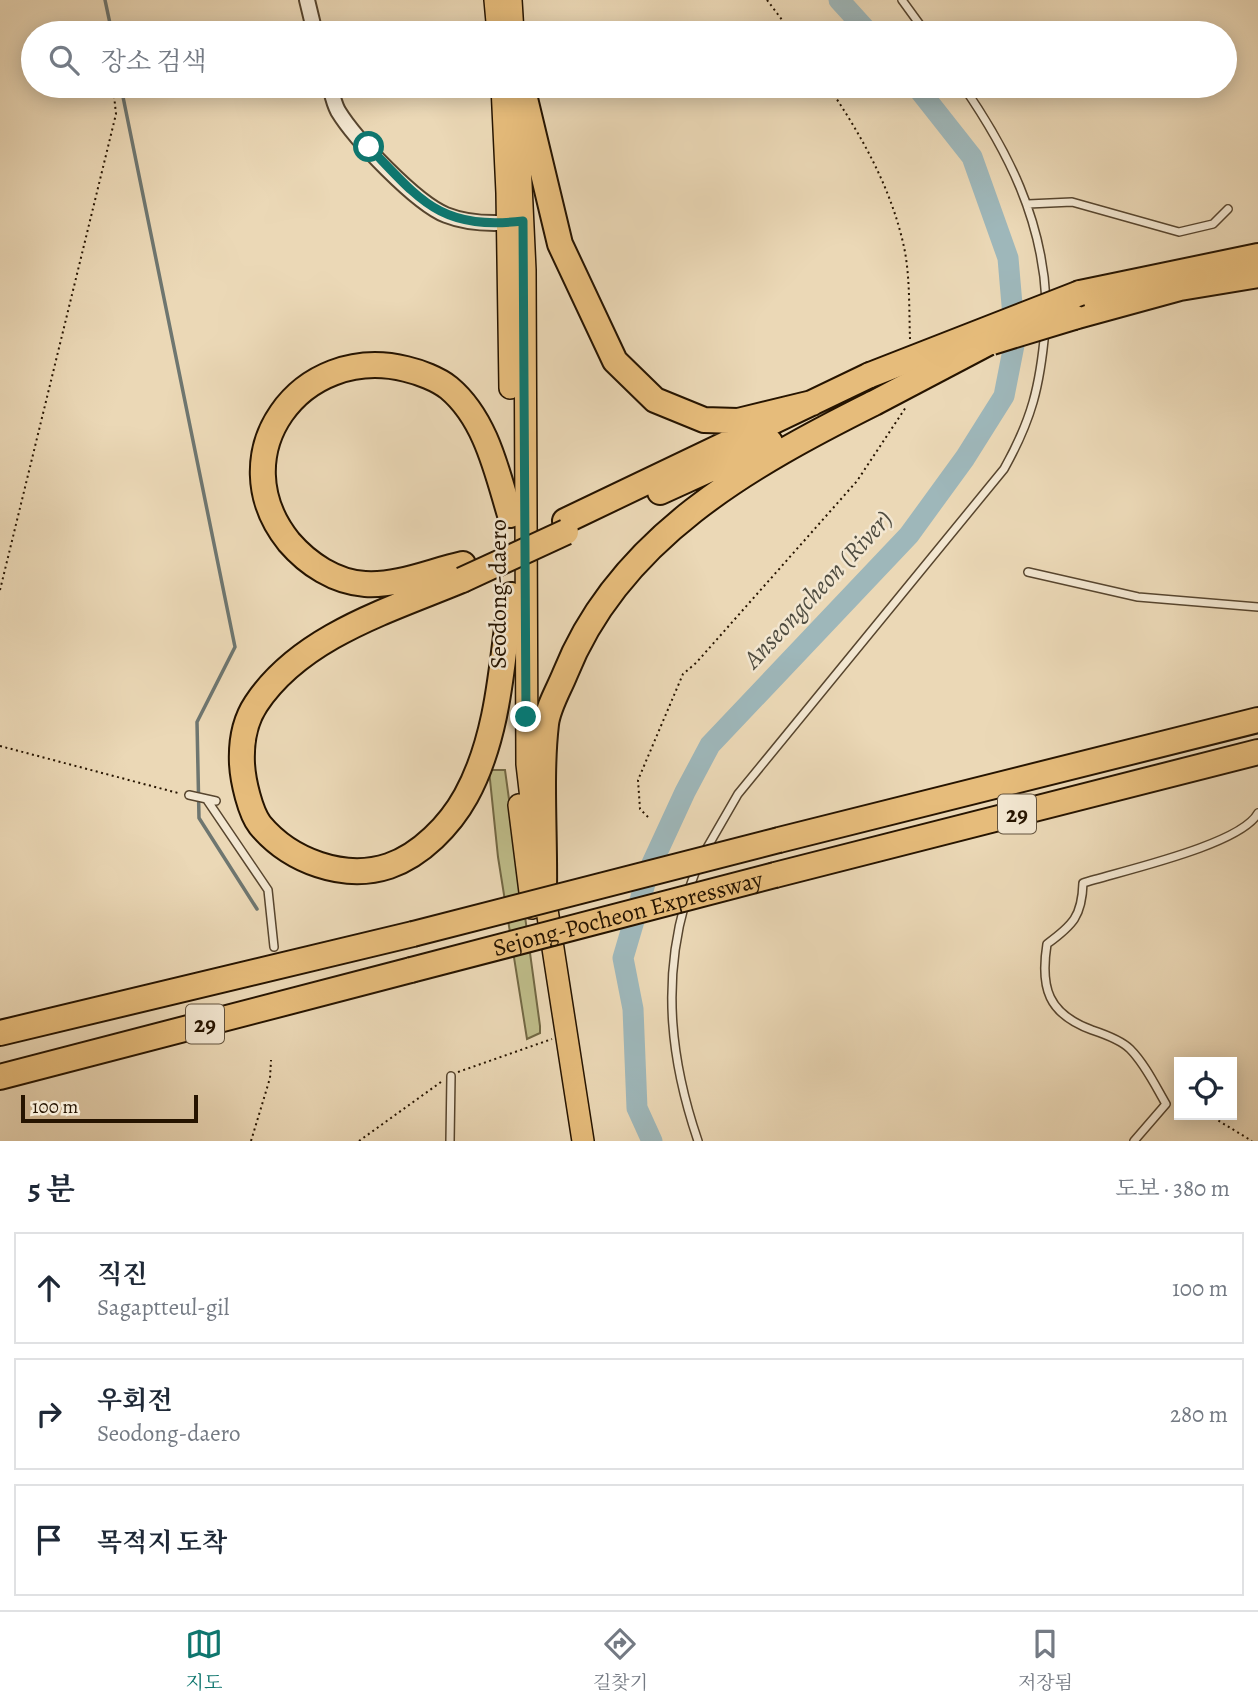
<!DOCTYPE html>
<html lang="ko">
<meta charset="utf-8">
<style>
:root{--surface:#fff;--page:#f6f6f7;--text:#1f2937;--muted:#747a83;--line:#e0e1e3;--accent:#0f766e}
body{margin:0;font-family:Alegreya,"Noto Serif KR",serif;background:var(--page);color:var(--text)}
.controls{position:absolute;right:21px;bottom:21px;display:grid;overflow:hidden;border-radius:0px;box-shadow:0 4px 18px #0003}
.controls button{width:63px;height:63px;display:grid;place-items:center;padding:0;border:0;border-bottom:2px solid var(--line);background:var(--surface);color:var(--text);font:35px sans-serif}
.scale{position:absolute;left:21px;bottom:18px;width:177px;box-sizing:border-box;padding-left:7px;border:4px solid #261400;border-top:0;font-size:19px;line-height:24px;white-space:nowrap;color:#261400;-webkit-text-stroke:5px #f2e6d0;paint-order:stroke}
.stop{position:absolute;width:21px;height:21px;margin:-16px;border:5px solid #0f766e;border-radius:50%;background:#fff}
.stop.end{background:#0f766e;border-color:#fff;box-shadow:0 2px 7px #0008}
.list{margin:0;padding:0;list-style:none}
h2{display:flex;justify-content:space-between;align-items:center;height:91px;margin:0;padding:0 28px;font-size:30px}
h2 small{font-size:23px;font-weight:400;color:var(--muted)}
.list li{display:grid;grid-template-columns:46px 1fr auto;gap:21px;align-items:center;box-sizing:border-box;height:112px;margin:0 14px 14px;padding:0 14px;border:2px solid var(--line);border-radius:0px}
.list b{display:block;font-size:26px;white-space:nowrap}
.list p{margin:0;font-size:23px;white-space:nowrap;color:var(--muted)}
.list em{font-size:23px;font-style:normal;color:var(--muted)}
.icon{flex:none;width:38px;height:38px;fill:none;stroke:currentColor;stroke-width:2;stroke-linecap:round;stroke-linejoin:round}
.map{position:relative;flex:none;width:1258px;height:1141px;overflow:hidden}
.search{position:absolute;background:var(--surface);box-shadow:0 4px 18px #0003;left:21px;right:21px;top:21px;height:77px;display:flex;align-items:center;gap:18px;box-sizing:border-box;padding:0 24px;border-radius:38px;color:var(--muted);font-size:26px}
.sheet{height:469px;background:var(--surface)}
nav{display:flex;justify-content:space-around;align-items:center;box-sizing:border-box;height:98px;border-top:2px solid var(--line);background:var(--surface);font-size:19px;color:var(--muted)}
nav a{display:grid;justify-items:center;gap:4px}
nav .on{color:var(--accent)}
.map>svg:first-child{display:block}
.green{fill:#bebc89;stroke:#726844;stroke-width:2}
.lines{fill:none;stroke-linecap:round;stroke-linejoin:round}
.stream{stroke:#6e7670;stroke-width:3.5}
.river{stroke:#9eb7ba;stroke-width:21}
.lane-casing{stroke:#57452e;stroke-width:10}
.street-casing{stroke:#57452e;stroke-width:18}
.primary-casing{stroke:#261400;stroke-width:24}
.highway-casing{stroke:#261400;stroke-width:28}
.path{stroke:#261400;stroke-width:2;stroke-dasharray:2 3.5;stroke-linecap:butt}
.lane{stroke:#f2e6d0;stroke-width:7}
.street{stroke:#f2e6d0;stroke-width:14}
.primary{stroke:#e6bc7b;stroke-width:21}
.highway{stroke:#e6bc7b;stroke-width:24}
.highway-bridge-casing{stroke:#261400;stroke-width:28;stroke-linecap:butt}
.highway-bridge{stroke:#e6bc7b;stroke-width:24}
.route{stroke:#0f766e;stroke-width:9}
.labels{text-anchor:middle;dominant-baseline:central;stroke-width:5;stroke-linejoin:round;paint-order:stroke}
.shield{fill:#f2e6d0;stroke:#63533e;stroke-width:2}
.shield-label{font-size:23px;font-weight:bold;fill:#261400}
.street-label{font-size:24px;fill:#261400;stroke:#f2e6d0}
.water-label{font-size:26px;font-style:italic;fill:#504d41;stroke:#f2e6d0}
</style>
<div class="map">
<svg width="1258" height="1141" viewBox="0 0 1258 1141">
<rect width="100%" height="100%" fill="#ebd8b6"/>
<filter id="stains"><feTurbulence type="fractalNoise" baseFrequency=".00286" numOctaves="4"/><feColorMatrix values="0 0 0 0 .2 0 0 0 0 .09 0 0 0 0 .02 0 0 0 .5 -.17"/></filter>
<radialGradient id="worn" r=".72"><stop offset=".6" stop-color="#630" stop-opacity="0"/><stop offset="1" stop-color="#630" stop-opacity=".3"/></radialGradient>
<path class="green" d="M489 770H505L540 1026V1033L527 1039 498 857Z"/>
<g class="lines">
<path class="stream" d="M105 0 112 33
M121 87 235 647 197 722 199 818 257 909"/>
<path class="river" d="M839 0 869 33
M652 1141 637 1108 633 1009 623 958 649 870 685 792 710 745 909 535 965 458 1004 396 1015 340 1008 258 972 157 916 86"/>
<defs>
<path id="lane" d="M902 0 926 33
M963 86C1008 151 1042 219 1046 300
M1028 204 1072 202 1179 232 1213 224 1228 209
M1028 572 1138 597 1258 607
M189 795 216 801
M207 800 268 890 274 947
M704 853 738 794 1004 469C1032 419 1040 386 1045 330
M688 892 697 867
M685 903C662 984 671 1062 698 1141
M450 1141 451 1076
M1134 1141 1166 1104C1156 1087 1145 1064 1130 1049 1121 1040 1104 1034 1092 1030 1048 1014 1040 988 1047 944 1073 925 1082 916 1083 883 1121 871 1241 845 1258 813"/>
<path id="street" d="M307 0 315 33
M330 86C332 94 334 104 338 111 355 139 416 203 446 215 466 223 493 224 515 222"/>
<path id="primary" d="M495 0 498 33
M511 0 513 33
M502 86 507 193 510 388
M517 98 525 270 527 764 534 824
M519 805 532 908
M543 884 583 1141"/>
<path id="highway" d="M522 86 560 244 615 361 655 400 704 420 738 421 812 403
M1080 293 1258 256
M1074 317 1180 288 1258 275
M660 492 770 442
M565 521 870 375
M463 564C431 571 399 586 365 584 335 582 308 564 289 542 219 455 300 343 406 369 419 372 438 379 449 388 486 419 497 472 510 515
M462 580C390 610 301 636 256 704 244 722 241 743 242 764 243 781 250 812 260 825 290 861 344 881 389 866 421 855 450 825 466 796 499 736 502 662 511 595
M779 840 1258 720
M775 875 1258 752
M544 889C545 837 540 775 546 724 548 707 559 689 565 674 619 538 750 465 874 403
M0 1033 413 934
M0 1077 411 970"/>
</defs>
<use href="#lane" class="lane-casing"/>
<use href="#street" class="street-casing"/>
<use href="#primary" class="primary-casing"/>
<use href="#highway" class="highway-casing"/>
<path class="path" d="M767 0 792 33
M828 86C862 136 893 191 905 252 910 280 909 311 910 339
M0 590 116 114 113 86
M0 746 178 793
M648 817 640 809 638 780 683 674 696 663 857 481 906 407
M458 1072 552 1039
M1209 1115 1252 1141
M251 1141 270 1078 271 1060
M359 1141 441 1082"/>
<use href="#lane" class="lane"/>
<use href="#street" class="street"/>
<use href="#primary" class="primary"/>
<use href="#highway" class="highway"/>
<defs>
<g id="highway-bridge">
<path d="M992 342 1074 317"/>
<path d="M870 375 1080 293"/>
<path d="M874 403 988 343"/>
<path d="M462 580 566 532"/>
<path d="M413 934 779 840"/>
<path id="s1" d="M411 970 775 875"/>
</g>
</defs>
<use href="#highway-bridge" class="highway-bridge-casing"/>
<use href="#highway-bridge" class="highway-bridge"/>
</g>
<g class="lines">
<path class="route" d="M369 147C422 202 440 230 523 221L526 717"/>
</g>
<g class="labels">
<g class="shield">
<rect x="998" y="794.5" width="38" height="39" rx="5"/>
<rect x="186" y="1004.5" width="38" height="39" rx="5"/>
</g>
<g class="shield-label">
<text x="1017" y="814">29</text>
<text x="205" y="1024">29</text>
</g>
<g class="street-label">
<text transform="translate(498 594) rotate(-90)">Seodong-daero</text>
<text stroke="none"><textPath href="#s1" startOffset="224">Sejong-Pocheon Expressway</textPath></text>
</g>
<g class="water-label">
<text transform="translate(818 589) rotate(-47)">Anseongcheon (River)</text>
</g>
</g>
<rect width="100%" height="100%" filter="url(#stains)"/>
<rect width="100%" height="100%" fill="url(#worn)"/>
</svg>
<div class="controls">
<button><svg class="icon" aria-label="locate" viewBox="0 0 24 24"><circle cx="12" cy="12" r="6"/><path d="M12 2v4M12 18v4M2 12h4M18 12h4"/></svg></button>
</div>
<div class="scale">100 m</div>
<div class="stop" style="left:369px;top:147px"></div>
<div class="stop end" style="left:526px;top:717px"></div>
<div class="search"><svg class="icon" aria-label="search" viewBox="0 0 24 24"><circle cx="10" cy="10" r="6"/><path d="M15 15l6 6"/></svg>장소 검색</div>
</div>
<section class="sheet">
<h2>5 분<small>도보 · 380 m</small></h2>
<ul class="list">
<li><svg class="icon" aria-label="ahead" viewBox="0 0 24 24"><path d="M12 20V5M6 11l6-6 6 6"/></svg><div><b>직진</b><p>Sagaptteul-gil</p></div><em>100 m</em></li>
<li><svg class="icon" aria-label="right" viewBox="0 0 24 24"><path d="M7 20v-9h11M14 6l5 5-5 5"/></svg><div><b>우회전</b><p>Seodong-daero</p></div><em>280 m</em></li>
<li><svg class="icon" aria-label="arrive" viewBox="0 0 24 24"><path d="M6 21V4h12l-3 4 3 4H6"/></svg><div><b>목적지 도착</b></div></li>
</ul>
</section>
<nav>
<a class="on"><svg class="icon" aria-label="map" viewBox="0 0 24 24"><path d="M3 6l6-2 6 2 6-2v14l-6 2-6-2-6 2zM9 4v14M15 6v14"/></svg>지도</a>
<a><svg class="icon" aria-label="directions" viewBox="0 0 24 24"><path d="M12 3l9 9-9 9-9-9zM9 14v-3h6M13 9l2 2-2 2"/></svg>길찾기</a>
<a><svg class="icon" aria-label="saved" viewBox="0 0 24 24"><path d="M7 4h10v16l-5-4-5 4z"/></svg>저장됨</a>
</nav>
